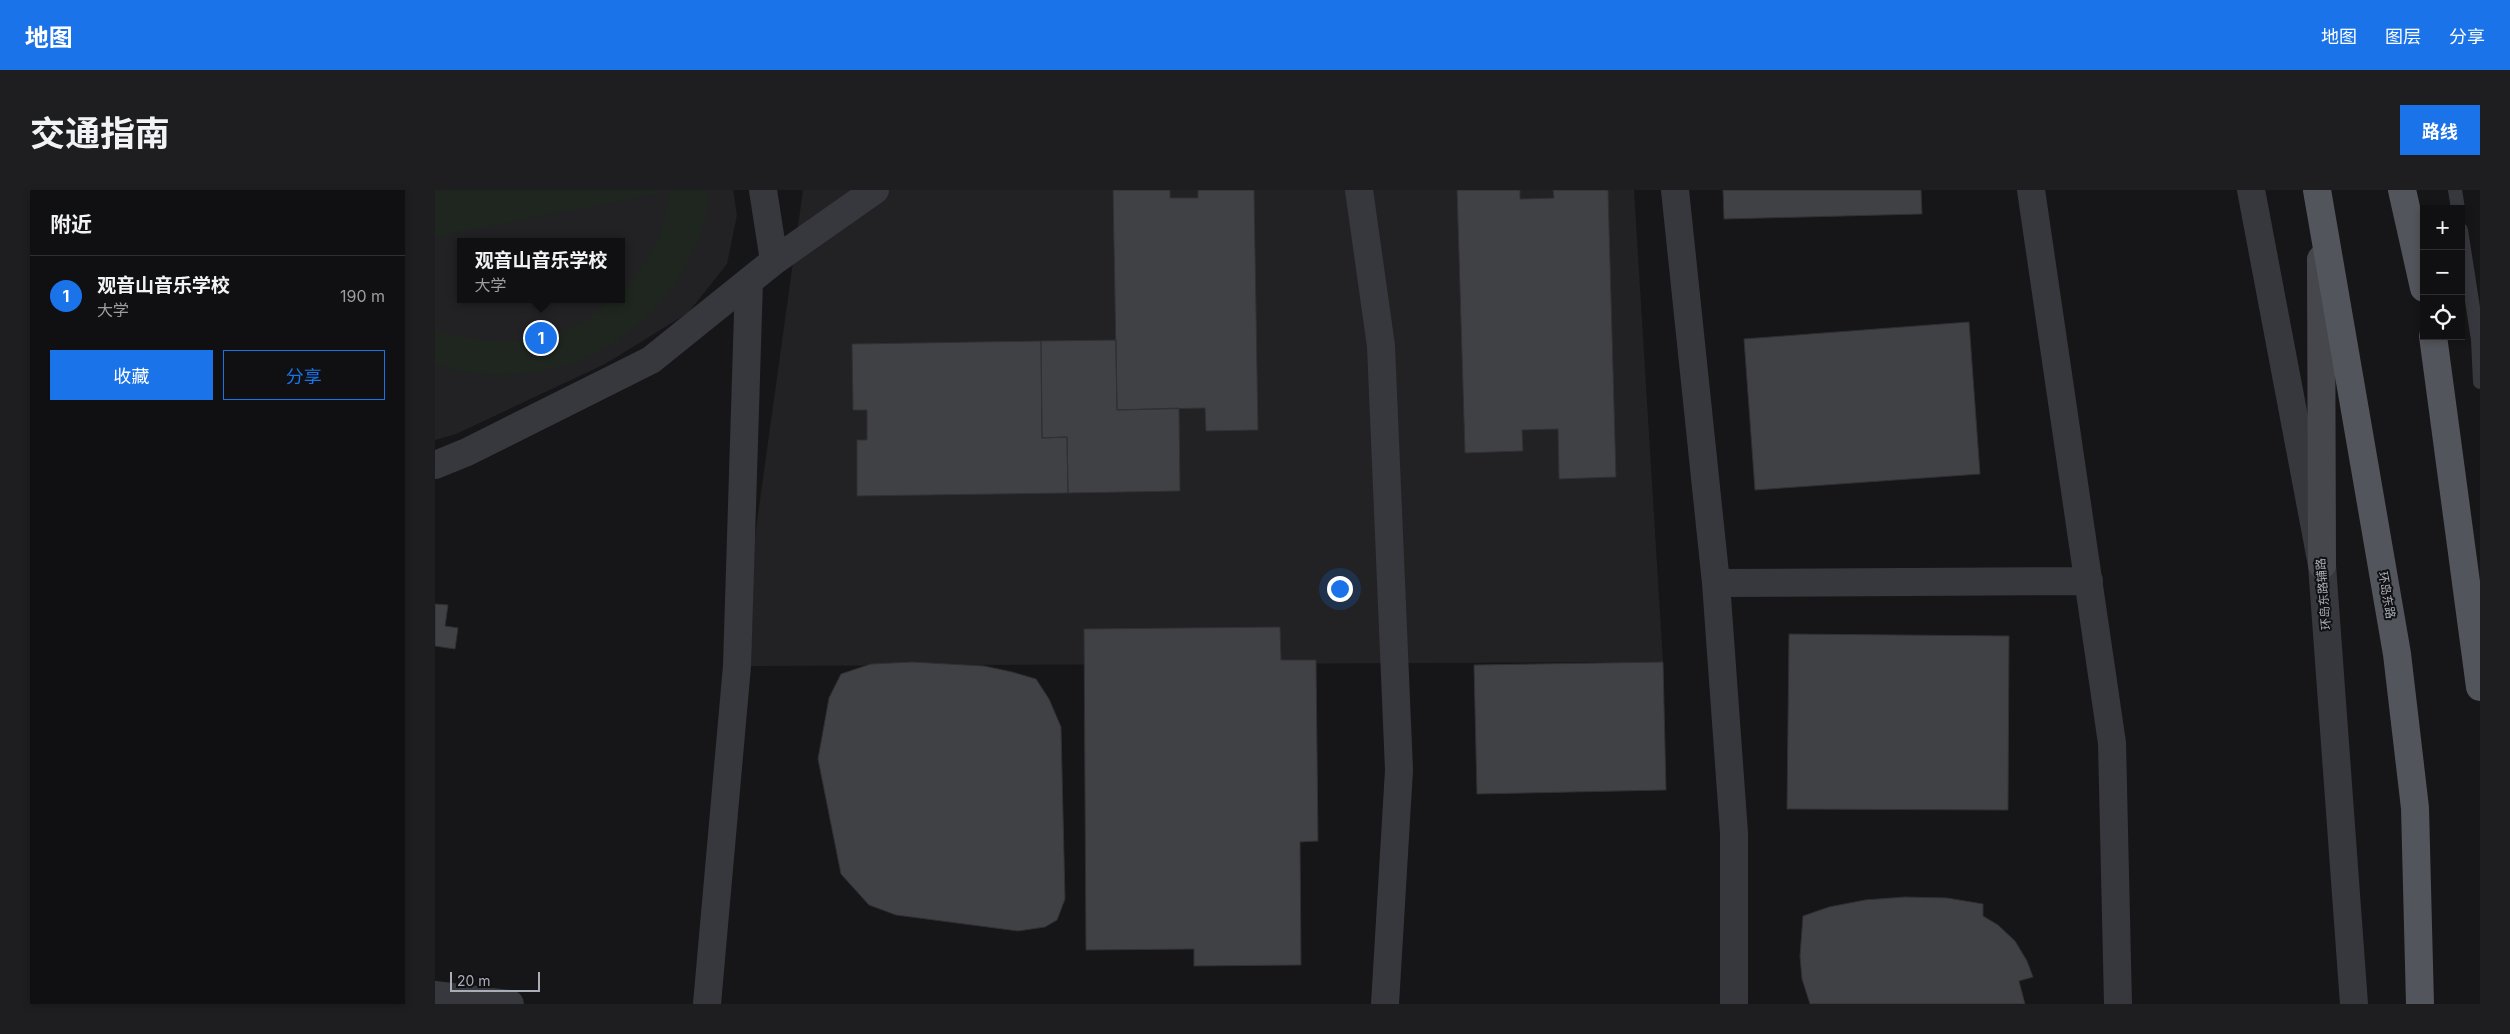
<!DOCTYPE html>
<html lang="zh">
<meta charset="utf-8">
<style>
:root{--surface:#101012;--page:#1e1e20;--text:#f1f3f6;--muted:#9c9d9f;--line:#303032;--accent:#1a73e8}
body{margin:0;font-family:Inter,"Noto Sans SC",sans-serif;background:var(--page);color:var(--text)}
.controls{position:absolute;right:15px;top:15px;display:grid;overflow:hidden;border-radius:0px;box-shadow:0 2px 8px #0003}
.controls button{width:45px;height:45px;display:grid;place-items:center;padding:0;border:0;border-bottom:1px solid var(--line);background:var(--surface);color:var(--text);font:25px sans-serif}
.scale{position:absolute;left:15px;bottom:12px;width:90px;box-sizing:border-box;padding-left:5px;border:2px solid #a8adb8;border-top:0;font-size:14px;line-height:18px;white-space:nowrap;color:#a8adb8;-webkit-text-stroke:4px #111113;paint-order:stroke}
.you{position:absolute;left:904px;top:398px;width:18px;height:18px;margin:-12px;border:4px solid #fff;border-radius:50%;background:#1a73e8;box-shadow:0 0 0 8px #1a73e833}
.badge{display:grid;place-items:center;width:32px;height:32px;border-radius:50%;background:var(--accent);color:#fff;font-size:16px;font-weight:700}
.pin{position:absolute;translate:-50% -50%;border:2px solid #fff;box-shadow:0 1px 5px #0006}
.popup{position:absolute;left:22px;top:48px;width:168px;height:65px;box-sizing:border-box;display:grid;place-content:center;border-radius:0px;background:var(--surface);filter:drop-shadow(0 1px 4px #0005);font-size:16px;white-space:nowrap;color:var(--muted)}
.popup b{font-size:19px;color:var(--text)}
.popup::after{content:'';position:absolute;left:50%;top:100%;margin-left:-10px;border:10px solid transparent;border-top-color:var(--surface)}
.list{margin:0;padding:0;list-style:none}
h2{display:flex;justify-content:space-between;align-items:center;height:65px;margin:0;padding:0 20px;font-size:21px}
h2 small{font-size:16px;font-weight:400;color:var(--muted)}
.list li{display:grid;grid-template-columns:32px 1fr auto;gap:15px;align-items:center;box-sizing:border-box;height:80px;padding:0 20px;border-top:1px solid var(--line)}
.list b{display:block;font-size:19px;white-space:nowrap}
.list p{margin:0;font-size:16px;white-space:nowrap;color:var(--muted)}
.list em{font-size:16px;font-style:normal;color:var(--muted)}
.actions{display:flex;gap:10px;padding:15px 20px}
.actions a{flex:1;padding:11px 0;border:1px solid var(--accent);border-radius:0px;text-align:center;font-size:18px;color:var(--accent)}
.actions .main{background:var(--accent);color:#fff}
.icon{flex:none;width:28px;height:28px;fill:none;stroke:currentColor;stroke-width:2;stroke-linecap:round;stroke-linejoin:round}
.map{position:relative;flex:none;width:2045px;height:814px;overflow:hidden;border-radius:0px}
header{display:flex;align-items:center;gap:30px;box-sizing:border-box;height:70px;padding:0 25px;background:var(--accent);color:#fff}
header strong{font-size:24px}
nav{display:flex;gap:28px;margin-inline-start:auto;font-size:18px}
.intro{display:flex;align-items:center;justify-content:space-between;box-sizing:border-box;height:120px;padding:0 30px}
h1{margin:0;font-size:35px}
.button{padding:12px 22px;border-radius:0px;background:var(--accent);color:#fff;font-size:18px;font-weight:700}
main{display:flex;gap:30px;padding:0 30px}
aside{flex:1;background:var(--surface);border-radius:0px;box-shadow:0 2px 8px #0003}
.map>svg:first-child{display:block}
.built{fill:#222225;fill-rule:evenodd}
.green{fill:#1e261f}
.building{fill:#404145;stroke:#303034}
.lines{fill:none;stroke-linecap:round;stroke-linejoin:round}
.service{stroke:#37383d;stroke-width:14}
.minor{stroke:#37383d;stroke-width:28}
.tertiary{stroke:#37383d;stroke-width:28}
.secondary{stroke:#45474d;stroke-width:28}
.primary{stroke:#53555c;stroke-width:28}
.labels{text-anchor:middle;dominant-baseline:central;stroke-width:4;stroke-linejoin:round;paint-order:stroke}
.street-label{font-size:12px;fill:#a8adb8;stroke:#111113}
</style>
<header>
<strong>地图</strong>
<nav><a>地图</a><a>图层</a><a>分享</a></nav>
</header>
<div class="intro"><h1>交通指南</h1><a class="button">路线</a></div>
<main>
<aside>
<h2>附近<small></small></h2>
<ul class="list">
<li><span class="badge">1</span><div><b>观音山音乐学校</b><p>大学</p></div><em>190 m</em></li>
</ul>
<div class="actions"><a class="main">收藏</a><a>分享</a></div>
</aside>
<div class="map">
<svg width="2045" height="814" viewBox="0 0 2045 814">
<rect width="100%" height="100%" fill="#161618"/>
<path class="built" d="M0 0H298L302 25 292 74 253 123 170 174 21 244 0 250ZM26 52H186V109H26Z
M368 0H1199L1228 472 302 476Z"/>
<path class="green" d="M0 0H227V3L0 47Z
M235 0H274C273 26 263 54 251 76 202 165 96 207 0 174V139C48 155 101 158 147 132 159 125 173 109 186 109V103C214 75 231 39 235 0Z"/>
<path class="building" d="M678 0H735V8H763V0H819L823 240 771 241 770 218 682 220Z
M1022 0H1085V9L1119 8 1118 0H1173L1181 287 1124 289 1123 239 1087 240 1088 261 1030 263Z
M1288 0H1486L1487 24 1289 29Z
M1534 132 1545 284 1320 300 1309 149Z
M681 150 682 220 744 218 745 301 633 303 632 247 607 248 606 151Z
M606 151 607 248 632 247 633 303 422 306V250H432V220H418L417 154Z
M0 414 13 415 10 436 23 438 20 459 0 456Z
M845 437 846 470H881L883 651 865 652 866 775 759 776V759L651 760 649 439Z
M1354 444 1574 446 1573 620 1352 619Z
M477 472 549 476 577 482 601 489 614 509 626 537 630 709 622 730 610 737 583 741 461 725 434 715 406 684 383 569 394 508 406 484 436 474Z
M1228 472 1231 600 1042 604 1039 475Z
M1470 707 1512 708 1548 714V726L1563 735 1580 751 1592 771 1598 787 1584 791 1590 814H1375L1367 789 1365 766 1368 726 1394 717 1430 710Z"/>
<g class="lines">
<path class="service" d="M2020 0 2023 19
M2026 40 2043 150 2045 192"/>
<path class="minor" d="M328 0 339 71
M924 0 946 156 964 580 950 814
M1240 0 1281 393 1299 643V814
M1596 0 1677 553 1683 814
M0 275 32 262 216 170 339 71 440 0
M1281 393 1654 391
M0 805 75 814
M272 814 302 476 314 91"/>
<path class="tertiary" d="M1816 0 1887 375 1919 814"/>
<path class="secondary" d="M1886 69 1887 375"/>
<path class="primary" d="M1882 0 1962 464 1980 618 1985 814
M1967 0 1989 98
M1998 146 2045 497"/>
</g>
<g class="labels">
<g class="street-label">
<text transform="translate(1888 404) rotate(-95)">环岛东路辅路</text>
<text transform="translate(1952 405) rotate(80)">环岛东路</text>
</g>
</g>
</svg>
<div class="controls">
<button>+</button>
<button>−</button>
<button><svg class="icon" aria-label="locate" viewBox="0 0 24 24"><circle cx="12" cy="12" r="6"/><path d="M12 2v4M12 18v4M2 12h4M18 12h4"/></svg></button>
</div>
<div class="scale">20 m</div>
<div class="you"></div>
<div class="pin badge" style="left:106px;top:148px">1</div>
<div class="popup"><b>观音山音乐学校</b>大学</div>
</div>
</main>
